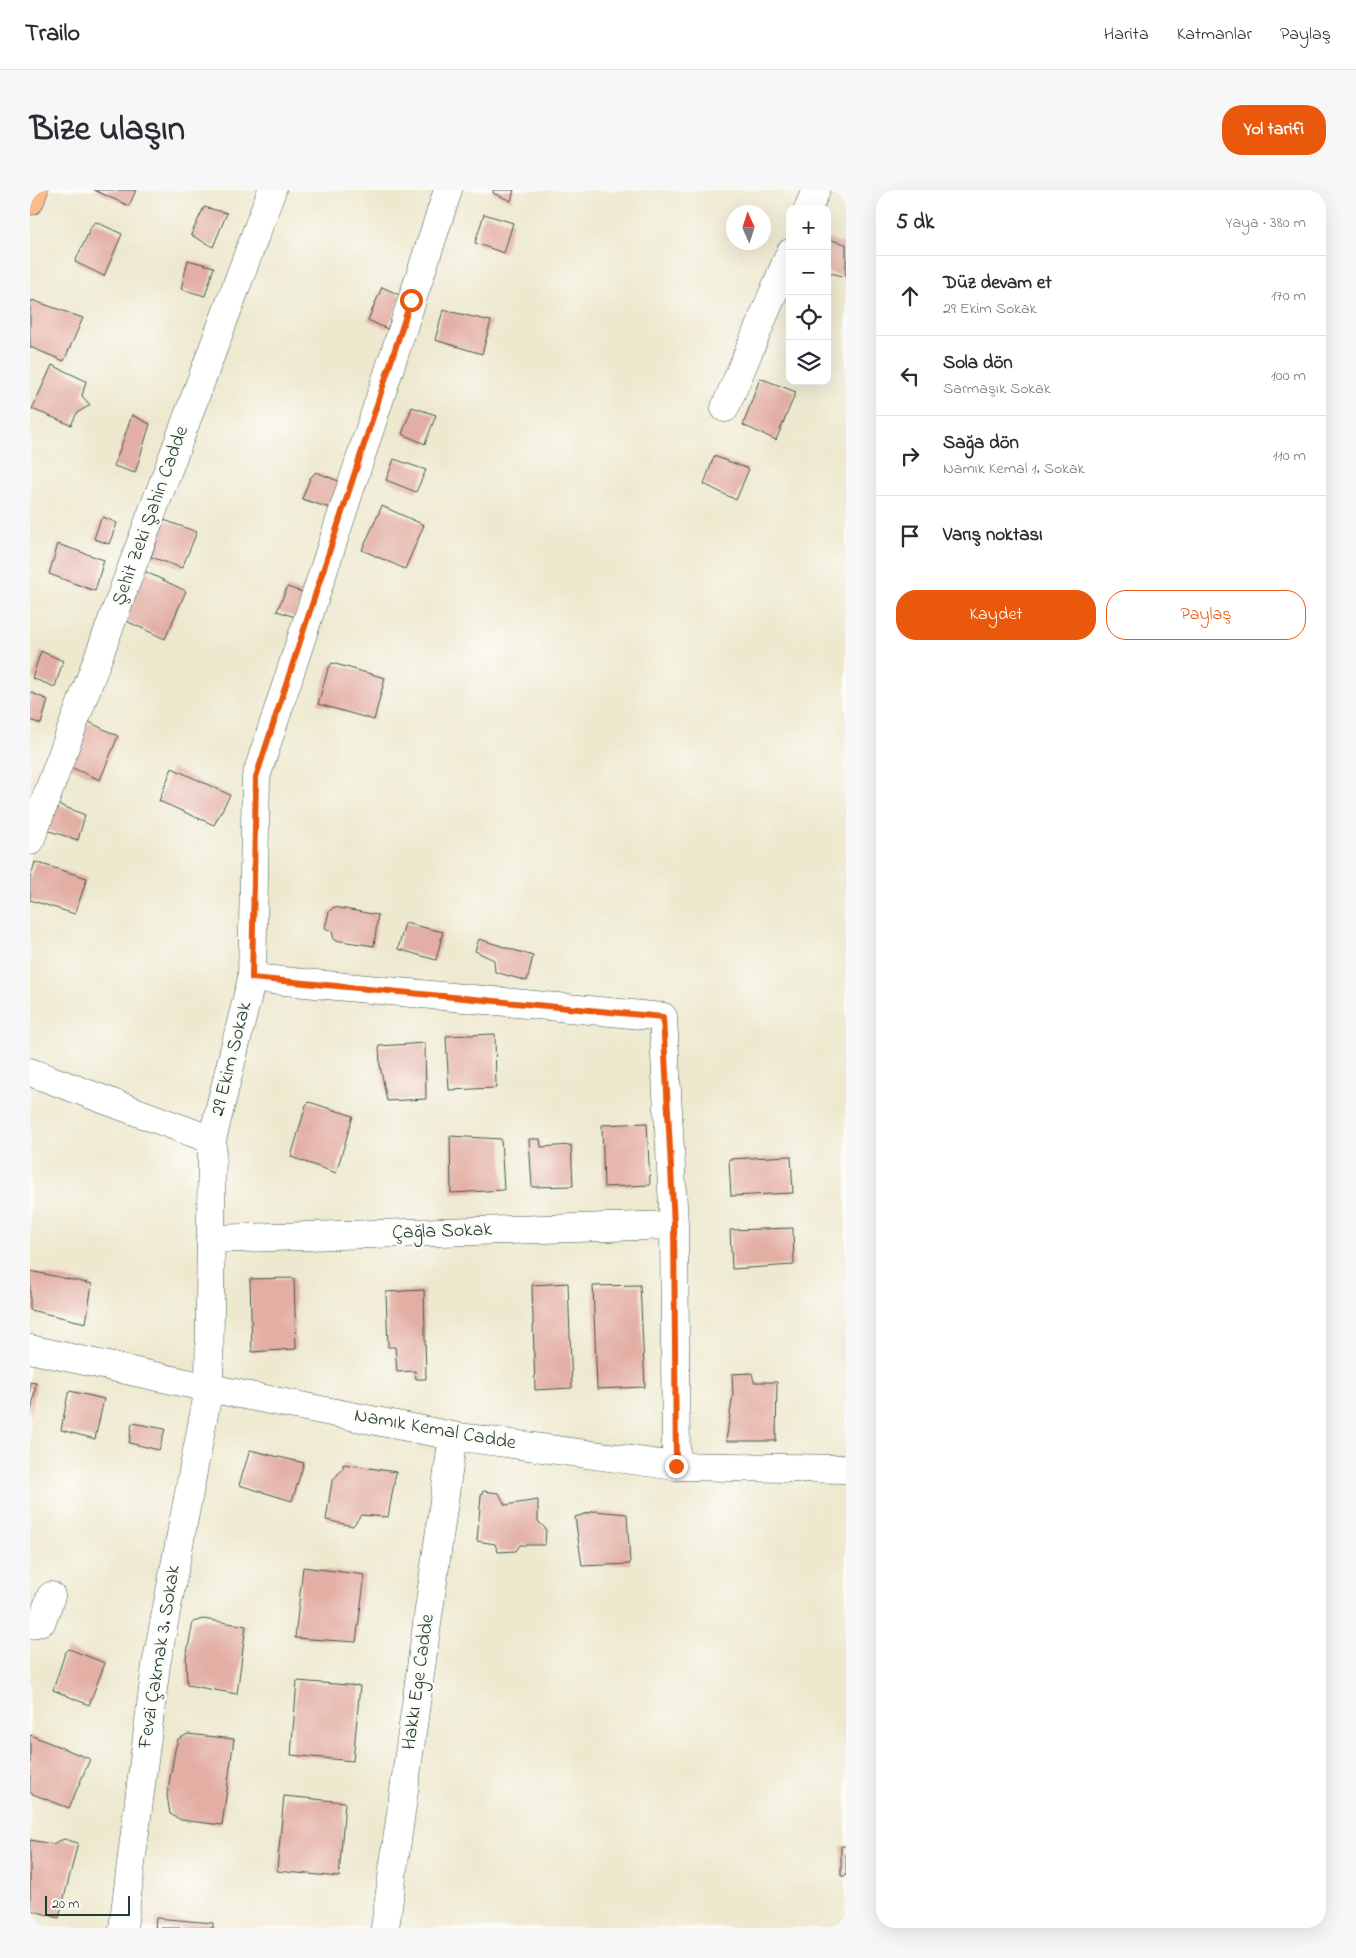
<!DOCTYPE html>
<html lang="tr">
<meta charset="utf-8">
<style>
:root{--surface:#fff;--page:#f7f7f7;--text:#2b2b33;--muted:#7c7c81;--line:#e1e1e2;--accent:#ea580c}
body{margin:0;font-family:"Indie Flower",sans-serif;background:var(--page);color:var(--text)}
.controls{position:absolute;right:15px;top:15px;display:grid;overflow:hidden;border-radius:10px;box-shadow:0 5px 20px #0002}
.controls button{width:45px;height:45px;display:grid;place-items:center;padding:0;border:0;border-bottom:1px solid var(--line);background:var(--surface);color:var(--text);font:25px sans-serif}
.compass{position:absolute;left:696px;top:15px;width:45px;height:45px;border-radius:50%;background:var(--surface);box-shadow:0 5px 20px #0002;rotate:357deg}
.scale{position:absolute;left:15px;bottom:12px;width:85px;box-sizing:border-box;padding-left:5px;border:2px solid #1f3d34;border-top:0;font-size:14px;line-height:18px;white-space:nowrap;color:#1f3d34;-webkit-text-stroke:4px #fdfcf7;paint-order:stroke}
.stop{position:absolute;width:15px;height:15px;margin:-11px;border:4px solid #ea580c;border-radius:50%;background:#fff}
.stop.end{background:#ea580c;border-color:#fff;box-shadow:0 1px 5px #0008}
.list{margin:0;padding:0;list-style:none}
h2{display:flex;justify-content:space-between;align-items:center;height:65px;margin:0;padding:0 20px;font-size:21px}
h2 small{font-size:16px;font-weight:400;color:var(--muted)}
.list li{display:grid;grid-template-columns:32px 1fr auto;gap:15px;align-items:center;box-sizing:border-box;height:80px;padding:0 20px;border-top:1px solid var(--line)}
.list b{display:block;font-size:19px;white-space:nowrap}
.list p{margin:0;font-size:16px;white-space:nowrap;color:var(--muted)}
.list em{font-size:16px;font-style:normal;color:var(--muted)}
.actions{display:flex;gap:10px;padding:15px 20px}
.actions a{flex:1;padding:11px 0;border:1px solid var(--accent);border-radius:20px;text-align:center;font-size:18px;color:var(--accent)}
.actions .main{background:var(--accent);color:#fff}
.icon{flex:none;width:28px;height:28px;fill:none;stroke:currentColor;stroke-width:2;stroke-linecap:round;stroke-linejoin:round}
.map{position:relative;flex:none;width:816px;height:1738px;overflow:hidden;border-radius:20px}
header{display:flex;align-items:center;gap:30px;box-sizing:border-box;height:70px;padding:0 25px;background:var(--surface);border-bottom:1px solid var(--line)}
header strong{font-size:24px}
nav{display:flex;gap:28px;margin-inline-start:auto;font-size:18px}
.intro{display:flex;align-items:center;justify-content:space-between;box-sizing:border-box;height:120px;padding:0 30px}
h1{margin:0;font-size:35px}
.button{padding:12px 22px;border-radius:20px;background:var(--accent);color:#fff;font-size:18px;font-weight:700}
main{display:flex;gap:30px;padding:0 30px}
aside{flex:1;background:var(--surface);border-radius:20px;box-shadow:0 5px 20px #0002}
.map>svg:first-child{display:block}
.building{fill:#e3afa4}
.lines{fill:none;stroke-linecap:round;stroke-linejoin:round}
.street-casing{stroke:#3e574b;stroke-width:29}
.primary-casing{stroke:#3e574b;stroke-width:29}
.street{stroke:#fff;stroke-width:28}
.primary{stroke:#f9bc8a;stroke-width:28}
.route{stroke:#ea580c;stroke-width:6}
.labels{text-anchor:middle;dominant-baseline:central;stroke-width:5;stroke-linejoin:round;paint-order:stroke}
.street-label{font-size:20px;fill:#1f3d34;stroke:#fdfcf7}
</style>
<header>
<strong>Trailo</strong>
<nav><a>Harita</a><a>Katmanlar</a><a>Paylaş</a></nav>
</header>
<div class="intro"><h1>Bize ulaşın</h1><a class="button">Yol tarifi</a></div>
<main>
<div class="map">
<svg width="816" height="1738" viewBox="0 0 816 1738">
<rect width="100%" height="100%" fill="#fdfcf7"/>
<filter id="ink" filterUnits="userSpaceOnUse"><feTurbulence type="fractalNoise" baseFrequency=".02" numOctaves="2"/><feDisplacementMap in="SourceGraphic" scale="10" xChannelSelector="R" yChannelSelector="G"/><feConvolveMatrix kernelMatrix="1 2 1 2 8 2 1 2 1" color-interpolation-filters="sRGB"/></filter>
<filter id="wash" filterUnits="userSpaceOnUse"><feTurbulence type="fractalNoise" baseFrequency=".0096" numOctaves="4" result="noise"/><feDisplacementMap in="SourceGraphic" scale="20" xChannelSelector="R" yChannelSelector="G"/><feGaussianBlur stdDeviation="1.12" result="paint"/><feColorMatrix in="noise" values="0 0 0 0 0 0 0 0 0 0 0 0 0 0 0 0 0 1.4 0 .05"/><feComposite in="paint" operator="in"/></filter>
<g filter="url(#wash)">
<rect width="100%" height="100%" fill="#ede8ce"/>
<g id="blocks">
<path class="building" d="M64 0H106L99 16Z
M463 0H484L481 11 463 3Z
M174 17 197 23 183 57 161 45Z
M454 24 483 33 474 63 445 53Z
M66 32 92 44 74 86 45 72 62 35Z
M797 49 816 54V87L797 82Z
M158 70 184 77 175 106 151 99Z
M352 97 372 106 357 139 338 130Z
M2 110 53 128 34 171 0 157V116Z
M413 120 461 131 452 164 405 150Z
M22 175 56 191 52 206 60 215 47 223 41 235 2 219Z
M730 188 766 202 746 250 713 235Z
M382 217 406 225 395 254 372 244Z
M102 225 120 234 105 283 84 276Z
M684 266 719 279 706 310 674 294Z
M364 269 396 280 386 302 356 290Z
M286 282 311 292 303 319 272 309 280 288Z
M352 316 394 335 375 379 332 360Z
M73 327 87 333 79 354 64 349 70 331Z
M134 330 167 342 152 378 121 367Z
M28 354 74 370 65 401 19 384Z
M114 381 156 401 135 449 92 429Z
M257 397 275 403 265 427 247 421Z
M11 461 33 471 25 497 2 488Z
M302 473 355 488 344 530 288 514 298 479Z
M0 502 18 510 11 534 0 530Z
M59 532 88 546 70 590 38 576Z
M142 578 200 605 184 635 129 611Z
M25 613 55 625 48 650 16 640Z
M5 672 57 688 45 724 0 710V689Z
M304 717 348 725 344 756 304 750 302 741 295 738 299 722Z
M375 733 413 742 406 770 368 759Z
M449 749 503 766 497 791 465 782 464 770 445 761Z
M465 844 466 898 419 900 416 846Z
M395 853 396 909 357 911 350 875 349 856Z
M279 912 323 926 306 983 261 967 276 915Z
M617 933 620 995 574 997 572 935Z
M420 946 471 949 474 1000 421 1003Z
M499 949H510L511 957 541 955 543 996 502 997Z
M761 966 763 1003 701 1006 699 969Z
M763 1038 764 1075 702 1079 700 1040Z
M0 1081 62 1094 56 1133 0 1120Z
M264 1088 266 1159 222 1162 220 1089Z
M538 1093 542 1198 505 1200 502 1095Z
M610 1095 615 1197 567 1199 563 1096Z
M394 1100 396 1189H386L385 1181 367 1182 365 1157H358L356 1102Z
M722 1183 724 1192H747L746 1251H696L703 1204 702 1184Z
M0 1192 6 1193 1 1225H0Z
M40 1201 74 1209 65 1249 31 1240 38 1204Z
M102 1233 135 1239 129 1260 99 1253Z
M220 1260 274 1273 262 1311 209 1295Z
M313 1274 366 1282 358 1327 331 1325 323 1336 296 1330 302 1291 313 1278Z
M453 1301 469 1303 475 1315 508 1310V1331L516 1339 515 1355H490L486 1361 468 1362 465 1354 447 1351 451 1306Z
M565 1321 597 1324 600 1374 552 1376 545 1327Z
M273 1377 335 1385 326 1452 265 1448Z
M173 1429 216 1436 207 1504 157 1495 156 1468 163 1432Z
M39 1459 75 1473 59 1515 23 1500 35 1463Z
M267 1491 330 1496 323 1571 261 1565Z
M158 1544 204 1549 192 1635 151 1630 140 1624 137 1605 145 1560 148 1549Z
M0 1545 60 1569 39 1618 0 1603Z
M254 1606 315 1612 309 1687 247 1681Z
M34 1649 48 1653 29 1728 0 1720V1650L22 1654Z
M811 1656H816V1686H811Z
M126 1728 183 1733V1738H125Z"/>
</g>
</g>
<g filter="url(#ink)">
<use href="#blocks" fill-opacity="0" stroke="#3e574b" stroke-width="1"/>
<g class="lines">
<defs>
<path id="street" d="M778 19 786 0
M695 218 760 63
M0 651 242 0
M222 788 633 827 644 1035 646 1276
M0 882 182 950
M180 1049 644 1035
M0 1159 179 1198 423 1246 646 1276 816 1279
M0 1435 12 1431 21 1406
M93 1738 126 1475 179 1198 182 950 222 788 226 587 418 0
M355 1738 423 1246"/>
<path id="primary" d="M0 11 4 0"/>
</defs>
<use href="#street" class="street-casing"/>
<use href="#primary" class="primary-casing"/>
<use href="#street" class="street"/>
<use href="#primary" class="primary"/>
</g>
</g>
<g class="lines" filter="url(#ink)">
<path class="route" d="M381 110 226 587 222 788 633 827 644 1035 646 1276"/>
</g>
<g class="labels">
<g class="street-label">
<text transform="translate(121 326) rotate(-70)">Şehit Zeki Şahin Cadde</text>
<text transform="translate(202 869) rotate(-76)">29 Ekim Sokak</text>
<text transform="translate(412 1042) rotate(-2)">Çağla Sokak</text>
<text transform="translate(405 1240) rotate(10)">Namık Kemal Cadde</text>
<text transform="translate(130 1467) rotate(-81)">Fevzi Çakmak 3. Sokak</text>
<text transform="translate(389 1492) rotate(-82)">Hakkı Ege Cadde</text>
</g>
</g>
</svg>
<div class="controls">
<button>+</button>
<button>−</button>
<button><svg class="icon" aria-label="locate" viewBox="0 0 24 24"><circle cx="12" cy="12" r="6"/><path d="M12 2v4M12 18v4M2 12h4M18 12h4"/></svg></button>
<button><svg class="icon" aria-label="layers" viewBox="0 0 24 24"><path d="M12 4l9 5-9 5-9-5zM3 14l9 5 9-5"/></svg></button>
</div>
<svg class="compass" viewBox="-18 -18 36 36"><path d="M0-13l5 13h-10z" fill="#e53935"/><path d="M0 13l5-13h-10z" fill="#7c7c81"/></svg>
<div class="scale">20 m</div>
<div class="stop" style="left:381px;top:110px"></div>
<div class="stop end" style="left:646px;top:1276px"></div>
</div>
<aside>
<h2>5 dk<small>Yaya · 380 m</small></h2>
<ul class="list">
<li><svg class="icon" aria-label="ahead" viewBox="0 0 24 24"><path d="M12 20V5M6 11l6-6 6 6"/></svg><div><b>Düz devam et</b><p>29 Ekim Sokak</p></div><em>170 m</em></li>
<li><svg class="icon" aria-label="left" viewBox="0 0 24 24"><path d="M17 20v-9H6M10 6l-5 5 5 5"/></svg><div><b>Sola dön</b><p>Sarmaşık Sokak</p></div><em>100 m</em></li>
<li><svg class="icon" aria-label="right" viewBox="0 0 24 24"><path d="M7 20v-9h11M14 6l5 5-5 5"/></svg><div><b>Sağa dön</b><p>Namık Kemal 1. Sokak</p></div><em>110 m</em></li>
<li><svg class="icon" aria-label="arrive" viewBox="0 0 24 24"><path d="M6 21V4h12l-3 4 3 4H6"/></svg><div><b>Varış noktası</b></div></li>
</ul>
<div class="actions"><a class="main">Kaydet</a><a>Paylaş</a></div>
</aside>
</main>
